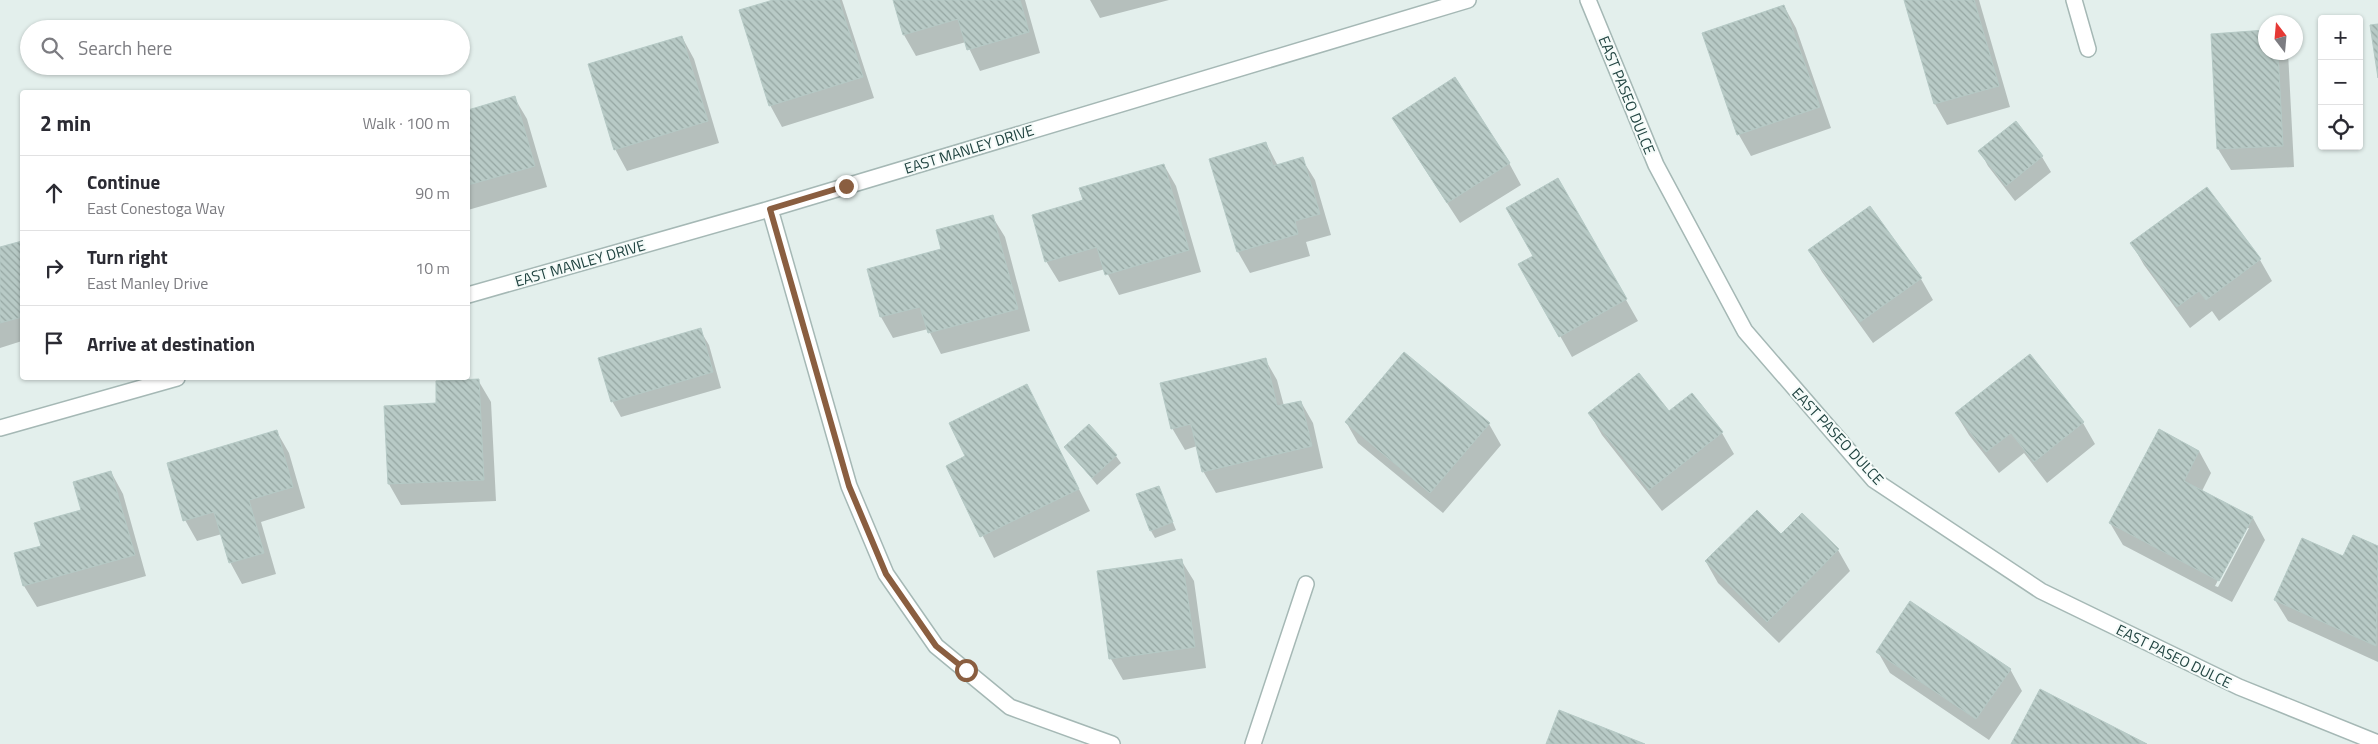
<!DOCTYPE html>
<meta charset="utf-8">
<style>
:root{--surface:#fff;--page:#f2f2f3;--text:#2b2b33;--muted:#7c7c81;--line:#e1e1e2}
body{margin:0;font-family:"Titillium Web",sans-serif;background:var(--page);color:var(--text)}
.controls{position:absolute;right:15px;top:15px;display:grid;overflow:hidden;border-radius:5px;box-shadow:0 1px 4px #0004}
.controls button{width:45px;height:45px;display:grid;place-items:center;padding:0;border:0;border-bottom:1px solid var(--line);background:var(--surface);color:var(--text);font:25px sans-serif}
.compass{position:absolute;left:2258px;top:15px;width:45px;height:45px;border-radius:50%;background:var(--surface);box-shadow:0 1px 4px #0004;rotate:344deg}
.stop{position:absolute;width:15px;height:15px;margin:-11px;border:4px solid #8a5e40;border-radius:50%;background:#fff}
.stop.end{background:#8a5e40;border-color:#fff;box-shadow:0 1px 5px #0008}
.list{margin:0;padding:0;list-style:none}
h2{display:flex;justify-content:space-between;align-items:center;height:65px;margin:0;padding:0 20px;font-size:21px}
h2 small{font-size:16px;font-weight:400;color:var(--muted)}
.list li{display:grid;grid-template-columns:32px 1fr auto;gap:15px;align-items:center;box-sizing:border-box;height:75px;padding:0 20px;border-top:1px solid var(--line)}
.list b{display:block;font-size:19px;white-space:nowrap}
.list p{margin:0;font-size:16px;white-space:nowrap;color:var(--muted)}
.list em{font-size:16px;font-style:normal;color:var(--muted)}
.icon{flex:none;width:28px;height:28px;fill:none;stroke:currentColor;stroke-width:2;stroke-linecap:round;stroke-linejoin:round}
.map{position:relative;flex:none;width:2378px;height:744px;overflow:hidden}
.search{position:absolute;background:var(--surface);box-shadow:0 1px 4px #0004;left:20px;top:20px;width:450px;height:55px;display:flex;align-items:center;gap:12px;box-sizing:border-box;padding:0 18px;border-radius:28px;color:var(--muted);font-size:19px}
.panel{position:absolute;background:var(--surface);box-shadow:0 1px 4px #0004;left:20px;top:90px;width:450px;height:290px;border-radius:5px}
.map>svg:first-child{display:block}
.shadow{fill:#0003;fill-rule:evenodd}
.building{fill:url(#building-back-hatch);stroke:#b5c9c5}
.lines{fill:none;stroke-linecap:round;stroke-linejoin:round}
.minor-casing{stroke:#a5b8b5;stroke-width:18}
.minor{stroke:#fff;stroke-width:15}
.route{stroke:#8a5e40;stroke-width:6}
.labels{text-anchor:middle;dominant-baseline:central;stroke-width:4;stroke-linejoin:round;paint-order:stroke}
.street-label{font-size:15px;fill:#204340;stroke:#f5fbf9}
</style>
<div class="map">
<svg width="2378" height="744" viewBox="0 0 2378 744">
<defs>
<pattern id="building-back-hatch" width="6" height="6" patternUnits="userSpaceOnUse" patternTransform="scale(1.25)"><rect width="6" height="6" fill="#b8cac6"/><path d="M-1 5l2 2M0 0l6 6M5-1l2 2" fill="none" stroke="#95a6a2"/></pattern>
</defs>
<rect width="100%" height="100%" fill="#e3efec"/>
<path class="shadow" d="M777 0H842L874 98 782 127 770 105Z
M894 0H1025L1040 53 980 71 966 42 916 56 904 35Z
M1090 0H1169L1100 18Z
M1905 0H1979L2010 107 1947 125 1935 104Z
M1784 6 1796 28 1831 128 1751 156 1739 135 1704 34Z
M682 37 694 59 719 143 627 171 615 149Z
M2266 52H2288L2294 167 2231 170 2218 149Z
M514 97 527 119 547 187 468 210V111Z
M2016 123 2042 157 2051 172 2015 201 1988 166 1980 151Z
M1406 140 1509 163 1521 185 1460 223Z
M1266 143 1278 166 1302 159 1315 180 1331 235 1306 242 1310 256 1250 273 1238 252Z
M1164 165 1176 186 1201 272 1119 295 1105 269 1059 282 1046 261 1084 201Z
M1558 180 1638 321 1572 357 1520 265 1535 256Z
M2207 189 2260 260 2272 281 2219 321 2212 311 2190 328 2144 265 2132 244Z
M992 216 1005 237 1030 331 941 354 928 329 893 338 881 317 869 270 943 250Z
M22 242V341L0 348V249Z
M1810 251 1921 279 1933 300 1873 343 1822 272Z
M700 330 709 345 721 388 621 417 612 401Z
M2030 356 2083 423 2095 444 2047 483 2024 453 1999 473 1969 435 1956 414Z
M1265 359 1277 380 1284 406 1301 402 1313 423 1323 468 1216 493 1203 471 1197 446 1185 450 1172 428Z
M478 380 491 402 496 501 401 505 389 484 438 404Z
M1027 386 1090 511 994 558 947 466 967 457Z
M1668 413 1722 433 1734 454 1662 511 1602 435 1590 414Z
M1346 422 1489 424 1501 445 1443 513 1358 443Z
M277 432 289 453 305 508 261 522 276 574 242 584 230 562 222 534 197 541 185 520Z
M1066 447 1116 456 1121 463 1097 485Z
M2199 451 2211 473 2202 491 2253 518 2265 540 2232 602 2123 545 2110 523ZM2246 528H2249L2218 587 2215 586Z
M111 472 123 494 146 576 37 607 24 586 15 554 42 547 83 511Z
M1159 488 1176 530 1155 538 1151 531Z
M1781 535 1838 550 1850 571 1779 643 1718 583 1706 562Z
M2354 536 2378 547V662L2288 621 2275 600 2344 558Z
M1181 560 1194 581 1206 668 1123 680 1111 659Z
M1878 652 2010 669 2022 691 1989 740 1890 673Z"/>
<path class="building" d="M773 0H839L863 77 769 106 739 10Z
M893 0H1020L1029 32 967 50 958 19 903 35Z
M1904 0H1974L1999 86 1934 104Z
M1784 5 1820 107 1737 135 1702 33Z
M2378 24V78L2370 25Z
M2266 30V52H2278L2283 146 2217 149 2211 34Z
M682 36 708 121 614 150 588 64Z
M1455 77 1510 163 1447 203 1392 118Z
M515 96 535 166 468 185V110Z
M2016 121 2043 156 2006 186 1978 151Z
M1266 142 1273 166 1303 157 1320 214 1295 221 1298 234 1237 252 1209 159Z
M1164 164 1189 250 1105 275 1097 247 1045 262 1032 215 1083 200 1079 188Z
M1558 178 1627 299 1559 337 1518 264 1533 256 1506 208Z
M2207 187 2261 259 2206 300 2199 291 2177 307 2130 243Z
M1870 206 1922 278 1860 322 1808 250Z
M993 215 1018 309 928 333 920 307 880 317 867 269 941 249 936 230Z
M22 241V317L0 323V247Z
M701 328 713 372 611 402 598 358Z
M1404 352 1490 423 1430 493 1345 422Z
M2030 354 2084 422 2034 462 2011 433 1986 452 1955 413Z
M1266 358 1277 406 1301 401 1312 446 1202 472 1191 424 1171 429 1160 383Z
M1639 373 1669 411 1692 393 1723 432 1649 490 1588 413Z
M479 379 484 480 388 484 384 406 436 403V381Z
M1027 384 1079 489 980 537 946 466 965 456 949 423Z
M1089 424 1117 455 1092 478 1064 447Z
M2159 429 2199 451 2184 481 2253 517 2219 581 2109 523Z
M277 430 293 487 249 500 264 553 229 563 214 512 183 521 167 463Z
M111 471 135 555 23 586 14 553 41 546 34 523 81 510 73 482Z
M1159 486 1173 522 1150 531 1136 494Z
M1757 510 1781 534 1802 513 1839 549 1767 622 1705 561Z
M2353 535 2378 546 2376 646 2274 600 2302 538 2343 556Z
M1182 559 1195 647 1109 659 1097 571Z
M1910 601 2011 669 1976 719 1876 652Z
M2040 689 2147 744H2011Z
M1559 710 1645 744H1546Z"/>
<g class="lines">
<defs>
<path id="minor" d="M1588 0 1656 165 1745 331 1874 480 2041 591 2239 687 2378 743
M2074 0 2088 49
M770 209 849 486 886 574 936 646 1010 707 1112 744
M468 295 770 209 1468 0
M0 428 177 378
M1253 744 1306 584"/>
</defs>
<use href="#minor" class="minor-casing"/>
<use href="#minor" class="minor"/>
</g>
<g class="lines">
<path class="route" d="M846 186 770 209 849 486 886 574 936 646 966 670"/>
</g>
<g class="labels">
<g class="street-label">
<text transform="translate(1627 95) rotate(68)">EAST PASEO DULCE</text>
<text transform="translate(969 149) rotate(-17)">EAST MANLEY DRIVE</text>
<text transform="translate(580 263) rotate(-16)">EAST MANLEY DRIVE</text>
<text transform="translate(1838 436) rotate(47)">EAST PASEO DULCE</text>
<text transform="translate(2174 656) rotate(26)">EAST PASEO DULCE</text>
</g>
</g>
</svg>
<div class="controls">
<button>+</button>
<button>−</button>
<button><svg class="icon" aria-label="locate" viewBox="0 0 24 24"><circle cx="12" cy="12" r="6"/><path d="M12 2v4M12 18v4M2 12h4M18 12h4"/></svg></button>
</div>
<svg class="compass" viewBox="-18 -18 36 36"><path d="M0-13l5 13h-10z" fill="#e53935"/><path d="M0 13l5-13h-10z" fill="#7c7c81"/></svg>
<div class="stop" style="left:966px;top:670px"></div>
<div class="stop end" style="left:846px;top:186px"></div>
<div class="search"><svg class="icon" aria-label="search" viewBox="0 0 24 24"><circle cx="10" cy="10" r="6"/><path d="M15 15l6 6"/></svg>Search here</div>
<section class="panel">
<h2>2 min<small>Walk · 100 m</small></h2>
<ul class="list">
<li><svg class="icon" aria-label="ahead" viewBox="0 0 24 24"><path d="M12 20V5M6 11l6-6 6 6"/></svg><div><b>Continue</b><p>East Conestoga Way</p></div><em>90 m</em></li>
<li><svg class="icon" aria-label="right" viewBox="0 0 24 24"><path d="M7 20v-9h11M14 6l5 5-5 5"/></svg><div><b>Turn right</b><p>East Manley Drive</p></div><em>10 m</em></li>
<li><svg class="icon" aria-label="arrive" viewBox="0 0 24 24"><path d="M6 21V4h12l-3 4 3 4H6"/></svg><div><b>Arrive at destination</b></div></li>
</ul>
</section>
</div>
